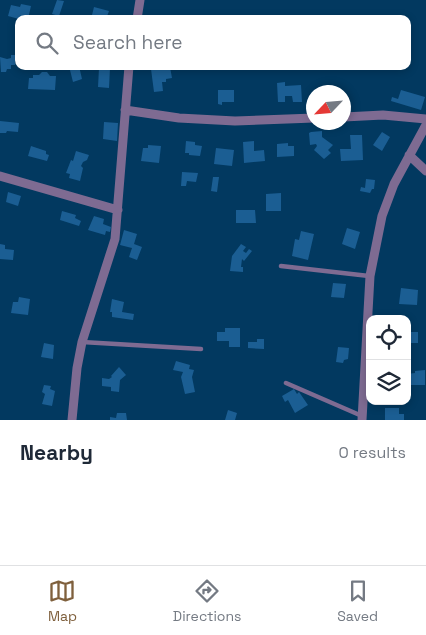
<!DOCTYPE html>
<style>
:root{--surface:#fff;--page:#f2f2f3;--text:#1f2937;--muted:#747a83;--line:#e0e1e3;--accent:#7f603d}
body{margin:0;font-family:"Space Grotesk",sans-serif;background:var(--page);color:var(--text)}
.controls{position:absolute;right:15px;bottom:15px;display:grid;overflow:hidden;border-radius:10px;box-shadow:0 2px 8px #0003}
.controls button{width:45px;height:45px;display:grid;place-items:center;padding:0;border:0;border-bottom:1px solid var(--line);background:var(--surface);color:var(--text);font:25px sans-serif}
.compass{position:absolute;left:306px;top:85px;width:45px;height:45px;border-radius:50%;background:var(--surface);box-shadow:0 2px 8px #0003;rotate:244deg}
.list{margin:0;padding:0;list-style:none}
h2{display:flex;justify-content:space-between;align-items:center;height:65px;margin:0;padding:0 20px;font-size:21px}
h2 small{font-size:16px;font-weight:400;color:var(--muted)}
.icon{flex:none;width:28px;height:28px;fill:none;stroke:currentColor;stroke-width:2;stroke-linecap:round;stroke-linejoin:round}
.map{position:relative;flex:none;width:426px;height:420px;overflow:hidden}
.search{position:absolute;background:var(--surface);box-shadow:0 2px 8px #0003;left:15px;right:15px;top:15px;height:55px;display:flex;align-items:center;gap:12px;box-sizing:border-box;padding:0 18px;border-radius:10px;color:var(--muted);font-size:19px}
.sheet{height:145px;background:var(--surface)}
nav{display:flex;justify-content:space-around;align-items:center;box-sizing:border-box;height:70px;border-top:1px solid var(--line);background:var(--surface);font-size:14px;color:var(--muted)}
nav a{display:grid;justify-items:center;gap:2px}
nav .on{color:var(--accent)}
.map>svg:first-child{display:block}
.building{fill:#1b5e93}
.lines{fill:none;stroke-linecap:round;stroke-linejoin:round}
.service{stroke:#7e6b92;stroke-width:4.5}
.minor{stroke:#7e6b92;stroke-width:9}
</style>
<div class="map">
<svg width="426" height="420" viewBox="0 0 426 420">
<rect width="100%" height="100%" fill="#023960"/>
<path class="building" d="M57 0 64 1 59 16 52 14Z
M21 4 31 6 28 19H19L8 16 11 5 20 7Z
M94 7 109 11 106 19H91Z
M11 55H15V65H11V69H7L6 72H1L0 57 7 59 11 58Z
M69 66H79L82 79 73 82Z
M170 67 172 78 166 79V82H162L163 91 154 92 151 69Z
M99 68H110L109 88 98 87Z
M42 72H47L50 76H56L55 90 28 89 29 78H33V75H39Z
M285 82V86L301 85 302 102H293L292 96H285V102H278L277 83Z
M218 90H234V102H222V105L218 104Z
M401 90 425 97 421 110 391 101 392 97 398 99Z
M0 121 19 123 18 132 7 131 6 133H0Z
M104 122 118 123 117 141 103 139Z
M322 131V137L333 145 328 150 331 153 324 159 314 150 317 146 316 144 310 145 309 133 311 132Z
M382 132 390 137 382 151 373 145Z
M350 135H362L363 160 341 161 340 149H351Z
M186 141 195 142V145L202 146 200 156 189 155V153H185Z
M254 141V151L264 150 265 161 244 163 243 142Z
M288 143V146H294V156L277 157V144Z
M148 145 161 146 159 163 141 161 143 148H148Z
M31 146 46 151V154L49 155 47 161 28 156Z
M216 148 234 150 232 166 214 164Z
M76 151 89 155 87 160 83 162 81 166 83 168 80 181 69 178 70 174 66 173 71 160 73 161Z
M182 172 198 173 196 182 187 181 186 186H181Z
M213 177H219L217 192 211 191Z
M366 179 375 180 374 189H372L370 193 360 191 361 187 365 188Z
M8 192 21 196 18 206 6 202Z
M281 193V211H266V194Z
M236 210H255L256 223H236Z
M62 211 76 215 75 218 81 221 79 226 60 220Z
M94 216 104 219 103 224 111 227 110 232 106 231 105 235 88 230Z
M347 228 360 232 355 249 342 244Z
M124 230 137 234 134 244 142 247 137 260 129 257 132 248 120 245Z
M301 231 314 234 308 260 292 256 295 239 299 240Z
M0 244 5 245V249L14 250 13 260 0 259Z
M241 244 246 247 243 251 246 253 249 249 252 251 244 261 242 259 241 267H243V272L230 271 232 256Z
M333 283 346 284 344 298 331 297Z
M401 288 418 290 417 305 399 304Z
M19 297 30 299 28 315 11 313 13 302H18Z
M112 299 124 302 122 312 134 314 133 320 112 317V312H110Z
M225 328H240V347H229V341H217V332H225Z
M407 330 409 332H418V343H407Z
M257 339H264V349L248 348V342H257Z
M44 343 54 345 53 359 41 357Z
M338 347 349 348 348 359 344 360 343 363 336 362Z
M176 361 190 365 189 369 194 370 192 377 195 392 185 394 181 377 183 372 173 370Z
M119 367 126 375 120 380 119 392 111 391V387L102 386V378L109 379 112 377 111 376Z
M425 370V385H407V374L415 373V371Z
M44 385 51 386 50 389 55 391 52 406 42 404 45 394 42 392Z
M294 389 297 394 299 392 308 405 295 413 288 400 285 402 282 396Z
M385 408H399V414H404V420H385Z
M228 410 237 413 235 420H225Z
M117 413H126L127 420H110V417L116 418Z"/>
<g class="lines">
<path class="service" d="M281 266 369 276
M82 342 201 349
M286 383 362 416"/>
<path class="minor" d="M137 19 140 0
M125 110 179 118 235 121 314 118
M344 117 383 115 426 119
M409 155 426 171
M0 176 118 210
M72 420 77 368 82 342 115 239 129 66
M362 420 370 276 382 216 394 184 426 125"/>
</g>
</svg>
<div class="controls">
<button><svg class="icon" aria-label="locate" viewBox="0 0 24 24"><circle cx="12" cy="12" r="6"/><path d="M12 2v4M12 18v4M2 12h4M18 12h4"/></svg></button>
<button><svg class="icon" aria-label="layers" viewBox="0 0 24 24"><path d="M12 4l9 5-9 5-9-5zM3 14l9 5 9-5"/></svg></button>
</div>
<svg class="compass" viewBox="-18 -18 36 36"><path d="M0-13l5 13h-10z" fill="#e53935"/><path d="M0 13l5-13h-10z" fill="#747a83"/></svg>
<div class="search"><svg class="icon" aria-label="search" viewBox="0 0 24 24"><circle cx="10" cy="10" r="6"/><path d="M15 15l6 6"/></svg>Search here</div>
</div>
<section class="sheet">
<h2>Nearby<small>0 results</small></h2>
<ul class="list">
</ul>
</section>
<nav>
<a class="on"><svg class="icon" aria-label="map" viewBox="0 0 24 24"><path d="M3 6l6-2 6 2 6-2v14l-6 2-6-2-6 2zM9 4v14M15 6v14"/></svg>Map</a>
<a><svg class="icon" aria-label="directions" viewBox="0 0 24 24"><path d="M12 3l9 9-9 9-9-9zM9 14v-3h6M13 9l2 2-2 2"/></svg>Directions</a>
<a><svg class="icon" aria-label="saved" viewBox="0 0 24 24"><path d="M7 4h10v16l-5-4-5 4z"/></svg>Saved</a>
</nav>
